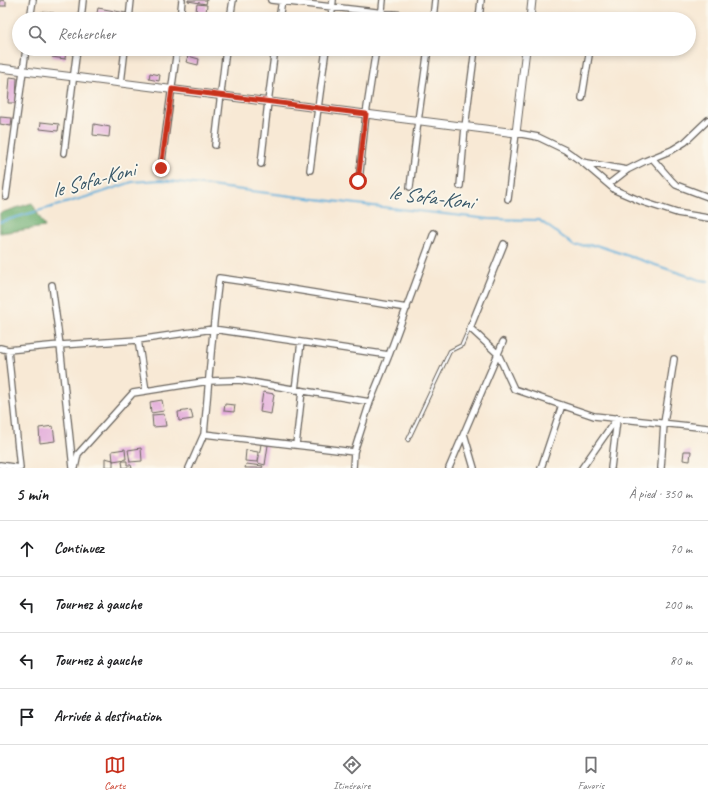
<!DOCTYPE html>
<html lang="fr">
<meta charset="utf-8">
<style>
:root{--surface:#fff;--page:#f2f2f2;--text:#202124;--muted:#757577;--line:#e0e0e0;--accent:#c8321e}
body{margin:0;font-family:Caveat,sans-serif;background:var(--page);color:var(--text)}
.stop{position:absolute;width:12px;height:12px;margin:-9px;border:3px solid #c8321e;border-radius:50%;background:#fff}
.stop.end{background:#c8321e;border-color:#fff;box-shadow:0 1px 4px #0008}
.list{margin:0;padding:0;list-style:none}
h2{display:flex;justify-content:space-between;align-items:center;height:52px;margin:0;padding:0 16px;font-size:17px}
h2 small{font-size:13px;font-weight:400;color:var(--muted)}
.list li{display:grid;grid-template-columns:26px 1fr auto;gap:12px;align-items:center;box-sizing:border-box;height:56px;padding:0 16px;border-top:1px solid var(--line)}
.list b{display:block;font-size:15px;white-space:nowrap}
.list em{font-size:13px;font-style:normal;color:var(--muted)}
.icon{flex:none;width:22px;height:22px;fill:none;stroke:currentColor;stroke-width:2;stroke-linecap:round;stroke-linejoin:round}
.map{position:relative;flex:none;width:708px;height:468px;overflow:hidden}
.search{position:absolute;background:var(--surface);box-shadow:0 2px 6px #0003;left:12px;right:12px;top:12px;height:44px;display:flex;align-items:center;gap:10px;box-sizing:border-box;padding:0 14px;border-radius:22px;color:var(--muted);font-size:15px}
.sheet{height:276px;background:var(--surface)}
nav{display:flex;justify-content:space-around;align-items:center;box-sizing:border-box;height:56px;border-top:1px solid var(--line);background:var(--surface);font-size:11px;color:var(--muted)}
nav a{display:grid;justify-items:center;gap:2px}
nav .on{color:var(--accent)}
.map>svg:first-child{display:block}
.forest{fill:#6aac6e;stroke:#436445}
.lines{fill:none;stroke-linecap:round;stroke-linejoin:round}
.stream{stroke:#62afdb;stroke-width:2}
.building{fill:#e0a3d9}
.service-casing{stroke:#69645d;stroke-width:4.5}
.minor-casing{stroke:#69645d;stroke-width:8}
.tertiary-casing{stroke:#69645d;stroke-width:9}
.service{stroke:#fff;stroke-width:2.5}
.minor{stroke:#fff;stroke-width:5.5}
.tertiary{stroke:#fff;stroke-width:7}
.route{stroke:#c8321e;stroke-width:5}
.labels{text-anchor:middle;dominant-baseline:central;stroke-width:3.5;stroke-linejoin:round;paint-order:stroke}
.water-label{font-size:21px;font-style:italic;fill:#385768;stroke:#fbf7ec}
</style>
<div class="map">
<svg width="708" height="468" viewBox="0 0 708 468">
<rect width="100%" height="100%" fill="#fbf7ec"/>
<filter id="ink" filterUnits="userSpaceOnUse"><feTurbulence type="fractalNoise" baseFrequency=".025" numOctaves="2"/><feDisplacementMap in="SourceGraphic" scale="8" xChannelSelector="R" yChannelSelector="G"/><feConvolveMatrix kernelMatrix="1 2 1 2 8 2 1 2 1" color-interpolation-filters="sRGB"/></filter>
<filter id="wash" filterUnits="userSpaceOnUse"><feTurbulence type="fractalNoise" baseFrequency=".012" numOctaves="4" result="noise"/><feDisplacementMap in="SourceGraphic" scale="16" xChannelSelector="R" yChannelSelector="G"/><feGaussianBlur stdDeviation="0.9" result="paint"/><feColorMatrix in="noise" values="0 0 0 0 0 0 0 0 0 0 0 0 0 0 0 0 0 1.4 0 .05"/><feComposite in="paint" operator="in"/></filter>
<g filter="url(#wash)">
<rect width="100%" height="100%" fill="#f8e9d5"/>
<path class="forest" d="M32 203 45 227 0 233V213Z"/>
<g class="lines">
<path class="stream" d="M0 222 100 193 132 182 161 180 373 206 489 219 539 220 563 237 574 246 596 245 700 280 708 281"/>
</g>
<g id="blocks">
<path class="building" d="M0 0 6 1V6H0Z
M188 0H207L206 4 188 1Z
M197 4 207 5 206 13 196 11Z
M98 8 126 13 125 19 96 18Z
M41 12 54 13V19H40Z
M53 49 66 51 65 59 52 57Z
M201 49H219L218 53 201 51Z
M188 56 199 59 198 65 186 62Z
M150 73 160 75 159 81 149 79Z
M10 77 17 78 16 103H8Z
M0 117 12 118 11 126 0 124Z
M41 122 59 124 58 131 40 129Z
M94 124 110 127 109 137 93 135Z
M263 392 274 394 271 414 260 412Z
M162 400 164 411 151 413 150 402Z
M225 404 235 405 234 412 224 411Z
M191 410 193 419 179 421 178 412Z
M164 414 166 426 153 427 152 415Z
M53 426 55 441 40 443 39 428Z
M261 444 268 445 265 465 258 463Z
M141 448 142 461 130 462 128 450Z
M125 449 126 459 113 461 112 451Z
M246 450 258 452 257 462 245 461Z
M684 451H691L690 461 683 460Z
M105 458 113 460V467H105Z
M122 461H127V465H131L132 468H128V467L123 468Z
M246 464 263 466 262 468H245Z"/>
</g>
</g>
<g filter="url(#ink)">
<use href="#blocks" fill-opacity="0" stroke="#69645d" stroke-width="1"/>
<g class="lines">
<defs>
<path id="service" d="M408 440 450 351 462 345 469 329"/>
<path id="minor" d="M271 0 437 19
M30 19 33 0
M81 19 83 0
M129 19 131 0
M180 19 182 0
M230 19 233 0
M279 19 282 0
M331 19 333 0
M381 19 383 0
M433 19 435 0
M479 19 481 0
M121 83 125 49
M582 98 590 49
M215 145 226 49
M64 153 77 49
M652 158 672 181 676 185 708 197
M582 162 627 170
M261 164 268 102 275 49
M161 168 177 49
M310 170 318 108 326 49
M359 181 366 114 376 49
M609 184 627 170 645 161 672 150 685 142 708 120
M460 186 465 127 475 49
M410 187 418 121 428 49
M6 197 26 49
M508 199 516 133 538 137 565 150 582 162 615 190 643 202 677 213 708 218
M504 244 470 328 498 354 514 389 594 416 708 428
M52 285 60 345 73 468
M138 340 146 391
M0 348 8 350 60 345 138 340 213 329 389 355
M8 350 20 468
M295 390 301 342
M464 434 474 468
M296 445 302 391
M354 452 204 434C209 382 212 330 219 278L254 283 407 308
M0 465 19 468
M75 468 78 454 133 393 209 381 239 380 370 402
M189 468 204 434
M353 468 354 452 370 402 389 355 434 233
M449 468 503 342
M541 468 562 405
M582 468 617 418
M611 468 617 420
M661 468 664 423 674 359"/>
<path id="tertiary" d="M530 19 532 0
M0 68 74 77 121 83 516 133 526 49"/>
</defs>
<use href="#service" class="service-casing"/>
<use href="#minor" class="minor-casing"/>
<use href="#tertiary" class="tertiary-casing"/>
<use href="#service" class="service"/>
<use href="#minor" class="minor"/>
<use href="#tertiary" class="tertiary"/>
</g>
</g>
<g class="lines" filter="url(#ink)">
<path class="route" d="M161 168 172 89 366 114 358 181"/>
</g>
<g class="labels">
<g class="water-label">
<text transform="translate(93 180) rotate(-15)">le Sofa-Koni</text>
<text transform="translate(431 197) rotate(7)">le Sofa-Koni</text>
</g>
</g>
</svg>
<div class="stop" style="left:358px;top:181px"></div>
<div class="stop end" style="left:161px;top:168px"></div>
<div class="search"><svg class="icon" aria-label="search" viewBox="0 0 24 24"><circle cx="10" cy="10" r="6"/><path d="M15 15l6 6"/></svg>Rechercher</div>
</div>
<section class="sheet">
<h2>5 min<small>À pied · 350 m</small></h2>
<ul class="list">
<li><svg class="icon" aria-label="ahead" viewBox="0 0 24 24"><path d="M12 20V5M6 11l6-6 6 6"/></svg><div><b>Continuez</b></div><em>70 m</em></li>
<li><svg class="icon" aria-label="left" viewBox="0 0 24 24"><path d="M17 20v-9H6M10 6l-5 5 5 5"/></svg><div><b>Tournez à gauche</b></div><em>200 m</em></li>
<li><svg class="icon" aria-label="left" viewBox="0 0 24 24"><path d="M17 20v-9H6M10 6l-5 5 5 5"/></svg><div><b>Tournez à gauche</b></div><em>80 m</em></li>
<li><svg class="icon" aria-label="arrive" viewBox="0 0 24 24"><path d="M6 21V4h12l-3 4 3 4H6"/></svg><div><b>Arrivée à destination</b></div></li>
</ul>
</section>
<nav>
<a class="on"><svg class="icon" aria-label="map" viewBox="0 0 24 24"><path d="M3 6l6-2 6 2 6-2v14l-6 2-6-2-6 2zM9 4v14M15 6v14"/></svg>Carte</a>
<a><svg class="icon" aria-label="directions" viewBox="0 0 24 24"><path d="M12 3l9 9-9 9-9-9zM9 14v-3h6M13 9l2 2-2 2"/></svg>Itinéraire</a>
<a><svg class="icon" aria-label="saved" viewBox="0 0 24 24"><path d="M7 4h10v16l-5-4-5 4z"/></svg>Favoris</a>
</nav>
